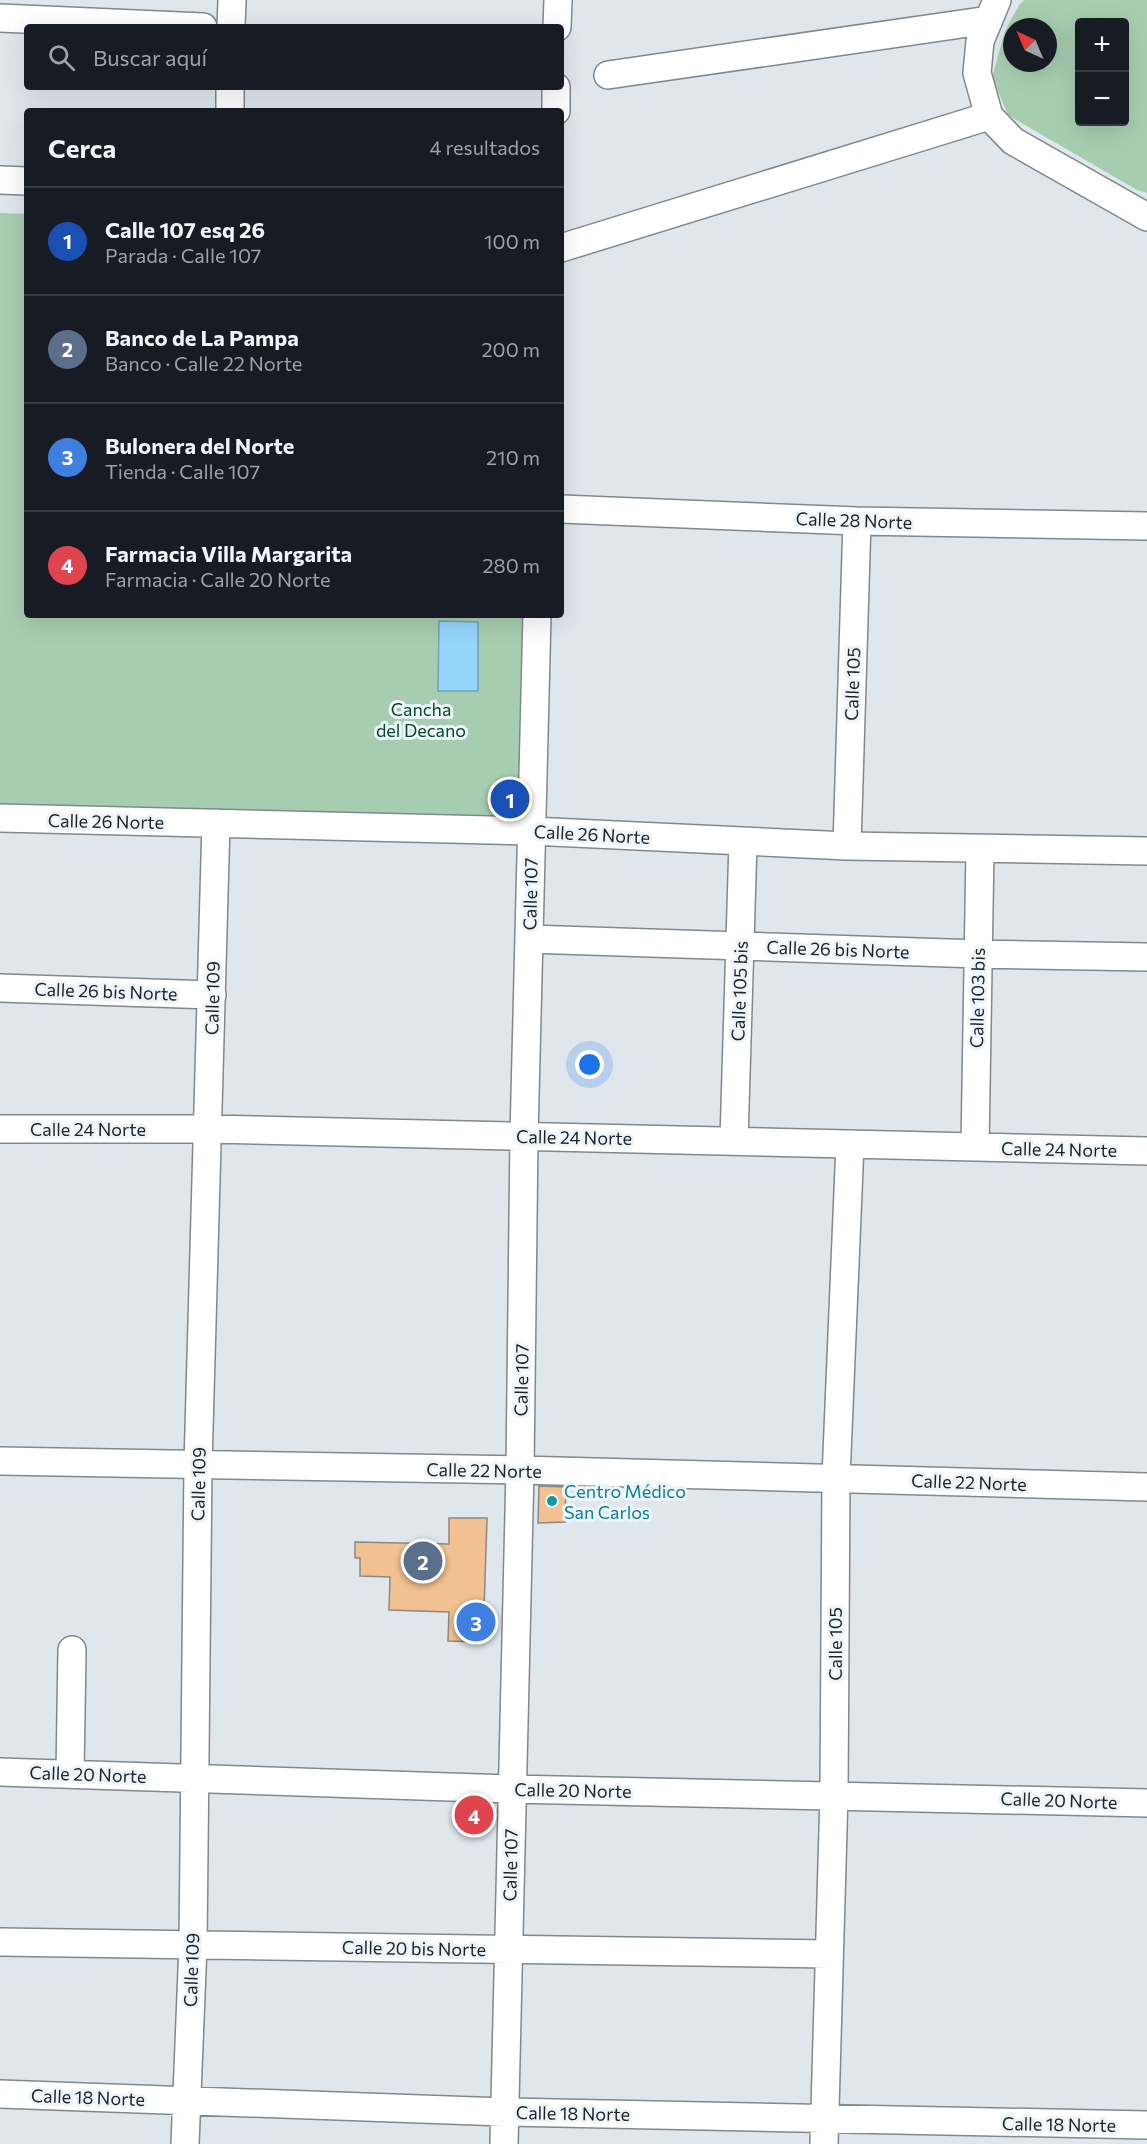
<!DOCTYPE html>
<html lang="es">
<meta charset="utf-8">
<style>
:root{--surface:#171b24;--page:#242831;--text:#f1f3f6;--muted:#9ea1a6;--line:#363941;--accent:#d93025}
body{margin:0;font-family:Commissioner,sans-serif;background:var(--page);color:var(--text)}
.controls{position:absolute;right:18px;top:18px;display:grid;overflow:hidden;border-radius:6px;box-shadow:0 6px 24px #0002}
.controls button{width:54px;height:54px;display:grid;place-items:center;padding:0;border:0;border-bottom:2px solid var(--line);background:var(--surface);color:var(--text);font:30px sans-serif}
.compass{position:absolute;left:1003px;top:18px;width:54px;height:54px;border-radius:50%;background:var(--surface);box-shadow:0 6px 24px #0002;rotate:316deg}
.you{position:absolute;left:590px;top:1065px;width:21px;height:21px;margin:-15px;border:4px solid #fff;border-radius:50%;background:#1a73e8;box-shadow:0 0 0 9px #1a73e833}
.badge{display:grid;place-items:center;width:39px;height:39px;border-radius:50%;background:var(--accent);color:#fff;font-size:20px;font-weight:700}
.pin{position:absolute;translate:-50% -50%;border:3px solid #fff;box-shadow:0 2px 6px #0006}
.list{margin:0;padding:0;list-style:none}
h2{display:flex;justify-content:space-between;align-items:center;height:78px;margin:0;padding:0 24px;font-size:26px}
h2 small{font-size:20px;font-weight:400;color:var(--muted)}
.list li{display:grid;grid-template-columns:39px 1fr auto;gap:18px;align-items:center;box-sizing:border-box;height:108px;padding:0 24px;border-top:2px solid var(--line)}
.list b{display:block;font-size:22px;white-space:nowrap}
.list p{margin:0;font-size:20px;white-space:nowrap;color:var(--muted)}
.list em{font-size:20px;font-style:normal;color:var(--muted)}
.icon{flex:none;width:33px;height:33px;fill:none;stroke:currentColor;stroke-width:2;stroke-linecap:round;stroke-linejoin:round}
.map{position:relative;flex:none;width:1147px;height:2144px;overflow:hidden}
.search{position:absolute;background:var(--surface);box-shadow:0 6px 24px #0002;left:24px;top:24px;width:540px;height:66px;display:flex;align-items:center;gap:15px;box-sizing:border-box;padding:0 21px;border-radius:6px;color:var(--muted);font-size:22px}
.panel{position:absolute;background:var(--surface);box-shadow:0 6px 24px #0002;left:24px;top:108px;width:540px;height:510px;border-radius:6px}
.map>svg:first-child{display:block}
.green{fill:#a7cdb0;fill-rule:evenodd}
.water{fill:#96d6fb;stroke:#73a1bb;stroke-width:1.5}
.building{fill:#f1c191;stroke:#8e8782;stroke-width:1.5}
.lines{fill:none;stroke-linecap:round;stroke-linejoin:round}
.minor-casing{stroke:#81888d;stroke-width:30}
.minor{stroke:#fff;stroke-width:27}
.culture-dot{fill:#0f9aa8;stroke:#edf4fa;stroke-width:2}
.labels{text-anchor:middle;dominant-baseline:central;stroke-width:6;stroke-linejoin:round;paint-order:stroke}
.street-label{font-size:18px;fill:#222527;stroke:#edf4fa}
.park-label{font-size:18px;fill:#054a23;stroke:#edf4fa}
.culture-label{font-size:18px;fill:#0d838f;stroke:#edf4fa;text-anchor:start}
</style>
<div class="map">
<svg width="1147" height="2144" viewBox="0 0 1147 2144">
<rect width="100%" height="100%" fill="#dfe7ed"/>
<path class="green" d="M1024 0H1147V193L1137 190 1008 115 992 77 1005 31 1019 5ZM1080 22H1124V122H1080ZM1012 27H1048V63H1012Z
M0 213 27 214V615H529L523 825 0 814Z"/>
<path class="water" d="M439 621 478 622V691H438Z"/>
<path class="building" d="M539 1486 566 1487 565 1522 538 1523Z
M449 1518H487L483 1642 448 1641 449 1612 389 1610 390 1577 360 1576V1558H355V1542L449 1544Z"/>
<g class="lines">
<defs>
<path id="minor" d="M997 0 980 41 977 73 989 116 1013 141 1147 217
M0 18 203 27
M231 27 232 0
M557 27 558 0
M608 75 989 20
M230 111V87
M556 111V87
M0 180 27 181
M561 248 989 116
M561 509 857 521 1147 526
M0 818 531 831 847 846 1147 851
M847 846 857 521
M529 939 978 954 1147 957
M0 988 212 995
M0 1129H209L1147 1151
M734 1140 743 842
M975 1147 980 849
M0 1461 520 1470 1147 1487
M0 1772 512 1789 1147 1803
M70 1774 72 1650
M0 1942 829 1954
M0 2094 504 2112 1147 2125
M185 2144 193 1945 198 1465 216 823
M504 2144 520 1470 524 1136 537 615
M824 2144 834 1794 836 1478 850 1144"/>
</defs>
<use href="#minor" class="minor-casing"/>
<use href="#minor" class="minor"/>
</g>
<circle class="culture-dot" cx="552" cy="1501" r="6"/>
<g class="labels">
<g class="street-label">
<text transform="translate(854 520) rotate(2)">Calle 28 Norte</text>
<text transform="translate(852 684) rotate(-88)">Calle 105</text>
<text transform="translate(106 821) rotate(1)">Calle 26 Norte</text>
<text transform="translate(592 834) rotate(3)">Calle 26 Norte</text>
<text transform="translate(530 894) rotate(-89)">Calle 107</text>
<text transform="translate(838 949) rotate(2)">Calle 26 bis Norte</text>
<text transform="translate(106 991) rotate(2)">Calle 26 bis Norte</text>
<text transform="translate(739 991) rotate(-88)">Calle 105 bis</text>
<text transform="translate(212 998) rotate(-89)">Calle 109</text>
<text transform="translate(977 998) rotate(-89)">Calle 103 bis</text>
<text x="88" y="1129">Calle 24 Norte</text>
<text transform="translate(574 1137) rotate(1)">Calle 24 Norte</text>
<text transform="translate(1059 1149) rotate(1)">Calle 24 Norte</text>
<text transform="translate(521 1380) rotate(-89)">Calle 107</text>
<text transform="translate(484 1470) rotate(1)">Calle 22 Norte</text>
<text transform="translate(969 1482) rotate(2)">Calle 22 Norte</text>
<text transform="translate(198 1484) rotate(-89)">Calle 109</text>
<text transform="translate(835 1644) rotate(-90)">Calle 105</text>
<text transform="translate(88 1774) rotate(2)">Calle 20 Norte</text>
<text transform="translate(573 1790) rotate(1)">Calle 20 Norte</text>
<text transform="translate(1059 1800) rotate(2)">Calle 20 Norte</text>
<text transform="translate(510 1865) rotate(-89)">Calle 107</text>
<text transform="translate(414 1948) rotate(1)">Calle 20 bis Norte</text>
<text transform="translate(191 1970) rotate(-88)">Calle 109</text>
<text transform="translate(88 2097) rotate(2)">Calle 18 Norte</text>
<text transform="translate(573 2113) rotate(1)">Calle 18 Norte</text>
<text transform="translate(1059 2124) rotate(1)">Calle 18 Norte</text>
</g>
<g class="park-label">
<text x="421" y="709">Cancha<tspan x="421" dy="21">del Decano</tspan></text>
</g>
<g class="culture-label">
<text x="564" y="1491">Centro Médico<tspan x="564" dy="21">San Carlos</tspan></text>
</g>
</g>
</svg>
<div class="controls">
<button>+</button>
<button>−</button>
</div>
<svg class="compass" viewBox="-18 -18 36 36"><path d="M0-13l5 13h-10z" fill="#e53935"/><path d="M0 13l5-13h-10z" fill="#9ea1a6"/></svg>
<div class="you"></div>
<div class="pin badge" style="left:510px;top:799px;background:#1a4fb4">1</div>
<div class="pin badge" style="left:423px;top:1561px;background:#5c6f8a">2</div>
<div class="pin badge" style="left:476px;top:1622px;background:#3f7fe0">3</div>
<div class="pin badge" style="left:474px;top:1815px;background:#e0444e">4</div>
<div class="search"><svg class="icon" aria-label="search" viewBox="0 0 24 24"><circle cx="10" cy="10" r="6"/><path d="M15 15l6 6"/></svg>Buscar aquí</div>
<section class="panel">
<h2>Cerca<small>4 resultados</small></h2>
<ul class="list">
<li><span class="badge" style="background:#1a4fb4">1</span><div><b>Calle 107 esq 26</b><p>Parada · Calle 107</p></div><em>100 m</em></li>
<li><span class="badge" style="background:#5c6f8a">2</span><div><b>Banco de La Pampa</b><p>Banco · Calle 22 Norte</p></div><em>200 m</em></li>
<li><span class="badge" style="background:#3f7fe0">3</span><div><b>Bulonera del Norte</b><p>Tienda · Calle 107</p></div><em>210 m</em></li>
<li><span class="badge" style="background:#e0444e">4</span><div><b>Farmacia Villa Margarita</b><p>Farmacia · Calle 20 Norte</p></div><em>280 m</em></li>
</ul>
</section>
</div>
